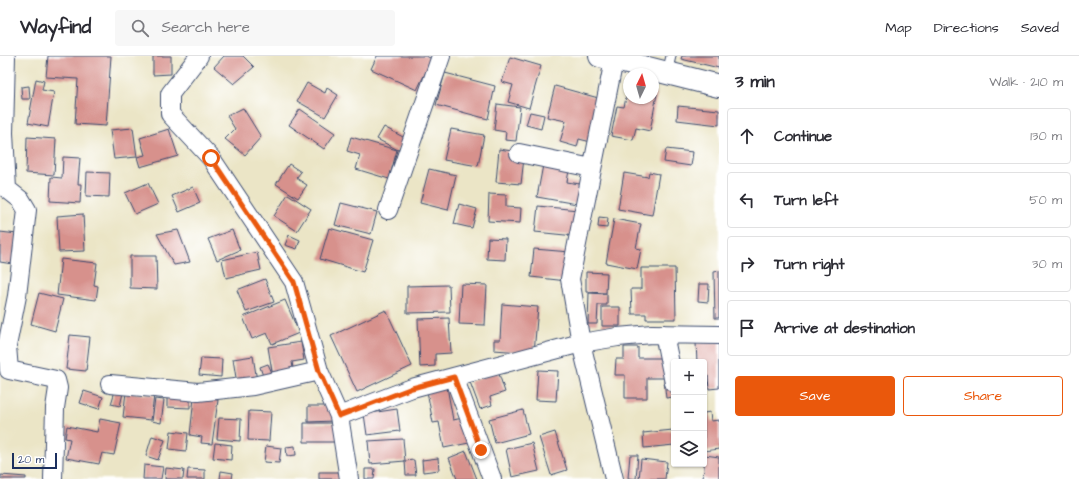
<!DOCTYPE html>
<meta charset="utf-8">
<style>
:root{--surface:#fff;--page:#f7f7f7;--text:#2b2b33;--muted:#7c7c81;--line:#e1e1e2;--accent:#ea580c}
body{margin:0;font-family:"Architects Daughter",sans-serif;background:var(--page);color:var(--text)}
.controls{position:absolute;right:12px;bottom:12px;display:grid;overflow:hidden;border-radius:4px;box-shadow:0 1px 3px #0004}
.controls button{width:36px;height:36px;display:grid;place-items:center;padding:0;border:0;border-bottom:1px solid var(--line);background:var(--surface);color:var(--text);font:20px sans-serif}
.compass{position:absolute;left:623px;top:12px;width:36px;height:36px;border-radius:50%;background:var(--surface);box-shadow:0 1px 3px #0004;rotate:5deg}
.scale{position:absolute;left:12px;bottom:10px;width:45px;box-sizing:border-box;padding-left:4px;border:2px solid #1b2f5e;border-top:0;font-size:11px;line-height:14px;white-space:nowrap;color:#1b2f5e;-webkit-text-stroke:3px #fff;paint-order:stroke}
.stop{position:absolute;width:12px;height:12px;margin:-9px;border:3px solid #ea580c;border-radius:50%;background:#fff}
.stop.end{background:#ea580c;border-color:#fff;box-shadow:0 1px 4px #0008}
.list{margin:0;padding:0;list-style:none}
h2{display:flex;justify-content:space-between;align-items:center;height:52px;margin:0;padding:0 16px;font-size:17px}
h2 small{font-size:13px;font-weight:400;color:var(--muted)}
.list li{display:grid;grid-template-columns:26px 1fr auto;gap:12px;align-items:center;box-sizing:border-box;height:56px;margin:0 8px 8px;padding:0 8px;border:1px solid var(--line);border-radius:4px}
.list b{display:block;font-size:15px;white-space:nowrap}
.list em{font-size:13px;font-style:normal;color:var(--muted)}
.actions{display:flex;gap:8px;padding:12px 16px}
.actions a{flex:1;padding:9px 0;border:1px solid var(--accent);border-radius:4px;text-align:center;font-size:14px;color:var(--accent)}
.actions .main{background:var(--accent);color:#fff}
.icon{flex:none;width:22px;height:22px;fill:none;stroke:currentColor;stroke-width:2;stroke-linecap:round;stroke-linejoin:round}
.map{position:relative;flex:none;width:719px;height:423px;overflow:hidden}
header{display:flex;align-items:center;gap:24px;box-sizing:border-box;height:56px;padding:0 20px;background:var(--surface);border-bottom:1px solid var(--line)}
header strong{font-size:19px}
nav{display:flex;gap:22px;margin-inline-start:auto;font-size:14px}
.search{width:280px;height:36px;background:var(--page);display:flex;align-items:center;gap:10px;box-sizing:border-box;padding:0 14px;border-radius:4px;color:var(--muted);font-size:15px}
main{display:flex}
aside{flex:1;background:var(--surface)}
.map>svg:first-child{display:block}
.building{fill:#d7918c}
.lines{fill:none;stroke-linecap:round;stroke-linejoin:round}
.lane-casing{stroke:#3a4a6e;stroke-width:11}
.street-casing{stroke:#3a4a6e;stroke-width:20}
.highway-casing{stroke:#3a4a6e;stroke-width:24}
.lane{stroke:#fff;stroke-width:9}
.street{stroke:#fff;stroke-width:18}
.highway{stroke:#fff;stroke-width:22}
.route{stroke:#ea580c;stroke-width:5}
</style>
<header>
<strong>Wayfind</strong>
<div class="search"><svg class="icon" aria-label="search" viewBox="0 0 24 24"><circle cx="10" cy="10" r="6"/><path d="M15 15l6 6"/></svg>Search here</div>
<nav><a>Map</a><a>Directions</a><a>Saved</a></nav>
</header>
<main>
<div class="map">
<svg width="719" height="423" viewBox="0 0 719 423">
<rect width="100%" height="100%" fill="#fff"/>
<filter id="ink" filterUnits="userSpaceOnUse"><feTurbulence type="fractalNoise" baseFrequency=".025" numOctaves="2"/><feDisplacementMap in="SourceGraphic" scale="8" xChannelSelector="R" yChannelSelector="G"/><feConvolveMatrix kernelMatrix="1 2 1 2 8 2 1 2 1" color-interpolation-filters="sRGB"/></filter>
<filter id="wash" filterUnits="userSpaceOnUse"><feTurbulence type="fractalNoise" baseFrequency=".012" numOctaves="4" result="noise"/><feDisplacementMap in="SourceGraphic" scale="16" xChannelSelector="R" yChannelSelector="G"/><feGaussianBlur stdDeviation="0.9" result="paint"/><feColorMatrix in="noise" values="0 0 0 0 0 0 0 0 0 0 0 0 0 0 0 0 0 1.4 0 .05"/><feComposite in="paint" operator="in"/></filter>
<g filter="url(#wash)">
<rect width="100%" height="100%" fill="#ebe5c6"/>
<g id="blocks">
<path class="building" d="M48 0H111L106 70 75 68 78 23 46 21Z
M153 0H171V18L153 19Z
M224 0H243L254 11 234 28 214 11Z
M377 0H426L432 3 417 34 371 13Z
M682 0H719V12L681 3Z
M510 1 541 10 529 52 508 46 513 29 502 26Z
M445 17 495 30 488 63 436 49Z
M36 23 44 25 42 34 54 36 48 71 28 67Z
M307 27 325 37 327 32 338 39 325 61 297 45Z
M29 30 30 43H22L21 31Z
M555 30 602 43 591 86 579 83 577 91 560 86 566 65 547 61Z
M628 32H629V42H653V37L657 38 650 75 636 72 633 84 611 80 617 50 624 51Z
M497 48 520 51 516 85 505 84 506 76 494 74Z
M678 50 719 54V69L677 64Z
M243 52 261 81 245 99 225 83 235 73 227 60Z
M300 53 335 77 324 93 289 69Z
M530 56 544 59 541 73 526 69Z
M384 71 405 82 398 94 377 83Z
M133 72 137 101 114 103 110 74Z
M169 73 178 100 140 111 137 101 145 99 140 82Z
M451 73 484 79 478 110 444 104Z
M27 81 56 83 54 119 26 117Z
M351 81 397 94 389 123 356 113 360 99 347 95Z
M499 93 512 95 511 101 524 102 521 128 496 126Z
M666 93 693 96 691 110 664 106Z
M63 101 80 102 78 128H81L80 147 50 145 51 121 62 122Z
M289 108 301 116 296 122 307 129 298 142 276 128Z
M543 109 569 114 567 126 580 128 577 148 537 141Z
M429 113 456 119 448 154 420 147Z
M87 116 110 117 109 141 86 140Z
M649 116 659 118 652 159 618 153 624 117 648 121Z
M148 127 158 148 135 158 125 137Z
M193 131 200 147 179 156 172 140Z
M288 138 311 153 297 175 274 160Z
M489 138 506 139V151L521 152 520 167 488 165Z
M341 147 377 156 371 178 335 169Z
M459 148 477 153 472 172 454 168Z
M538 150 578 154 575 180 535 176Z
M83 158 85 195 59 196 57 160Z
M599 161 608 162 607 172 598 171Z
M614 163 641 168 636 192 641 193 637 213 606 207Z
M329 172 373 184 363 216 320 203Z
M178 174 190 206 174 209 157 178Z
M232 174 240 194 217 204 208 183Z
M0 176 17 178 13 208 0 206Z
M289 179 300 184 297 193 285 189Z
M488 182 506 183 505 204 487 203Z
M534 193 570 196 567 225 531 221Z
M257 196 261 214 226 222 222 204Z
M130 200H156L157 233 130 232Z
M61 203 97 207 94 229 98 230 96 244 57 239Z
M641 212H675L676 263H646V258H632L631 233H641Z
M719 215V262H715L714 216Z
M586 216 607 217 606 237 586 236Z
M265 223 274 246 246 256 237 234Z
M461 228 487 229 485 269 459 268Z
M699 228H709L708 246 698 245Z
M449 229 450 256 407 257V230Z
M39 237 63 243 55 275 31 268Z
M589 237 607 238V249H598L597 268H588Z
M285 244 299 277 272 288 267 277 252 283 243 261Z
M502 248 538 251 534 297 494 294V284H500Z
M602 251H620V270H602Z
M386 254 412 310 357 336 331 280Z
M449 262 451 297 435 298V310L420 311 418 263Z
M70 279 90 281 86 315 66 313Z
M301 286 304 304 292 306 294 318 273 321 268 291Z
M719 286V332L709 333 708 320H704V306H697L696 287Z
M624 291H638V302H668V322H647V342H625V319H615L616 303H624Z
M253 300 257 325 237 328 233 303Z
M201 302 222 303 221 321 199 319Z
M268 308 273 319 264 323 260 311Z
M538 314 558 315 556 345 536 344Z
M498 315 505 336 490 341 492 349 480 353 470 326Z
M670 323 673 341 666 342 664 324Z
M447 331 453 364 468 361 474 386 444 392 439 366 433 367 427 335Z
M84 335 103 341 99 353 80 347Z
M115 335 123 337 120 350 111 348Z
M126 336 154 339 151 364 123 361Z
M167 342 190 343V352L167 351Z
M194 342 218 344 212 388 201 387 202 381 190 379Z
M155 343 164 344 161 367 152 365Z
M308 350H333L334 365 308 366Z
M397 353 400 375 367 379 364 358Z
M523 354 529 378 495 387 489 363Z
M249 355 271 356 269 385 248 384Z
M710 356 711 365 719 364V393L704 395V357Z
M219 362 241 363 240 385 217 383Z
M100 363 121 367 114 399 102 397 99 408 66 402 70 383 65 382 67 370 97 376Z
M304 367H337V386H304Z
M673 374 674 389 644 392 643 377Z
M171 375 188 377 186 395 169 393Z
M555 376 567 414 551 419 539 381Z
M152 380 165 384 158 404 146 400Z
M403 383 405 405 370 408 368 385Z
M215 387 232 389 231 404 213 402Z
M532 387 539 415 512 421 506 393Z
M266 390 281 392 279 407 264 406Z
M295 390 296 399 287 400 286 391Z
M466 395 477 423H457L449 402Z
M630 399H638L636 423 628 422Z
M705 399 719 401V423H703Z
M438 402 439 414 423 416 422 404Z
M641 403 667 406 665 423H639Z
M414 404 416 419H406L405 405Z
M144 409 163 411 161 423H143Z
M166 412 184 414 183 423H165Z
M188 413 205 414V423H187Z
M365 413H375L374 423H365Z
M221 415 233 417 232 423H220Z
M319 416H344V423H319Z
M1 419 26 421V423H1Z"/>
</g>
</g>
<g filter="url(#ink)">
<use href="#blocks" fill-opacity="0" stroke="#3a4a6e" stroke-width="1"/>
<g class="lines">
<defs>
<path id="lane" d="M667 17 671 0"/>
<path id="street" d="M6 0 4 77 7 133 21 144 27 154 17 240 7 290 9 314 56 324 58 332 55 352 53 423
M199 0 170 38V58L211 102 294 226 319 315 339 360 349 423
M614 4 570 223 581 287 614 423
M519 97 592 112
M388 154 441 0
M664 278 674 327
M454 321 492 423
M110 328 198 336 253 330 319 315
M339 360 412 332 581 287 618 281 652 278 719 279"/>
<path id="highway" d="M600 0 719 30"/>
</defs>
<use href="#lane" class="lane-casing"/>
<use href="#street" class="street-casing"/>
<use href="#highway" class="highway-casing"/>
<use href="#lane" class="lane"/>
<use href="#street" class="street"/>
<use href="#highway" class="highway"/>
</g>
</g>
<g class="lines" filter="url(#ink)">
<path class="route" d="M211 102 294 226 319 315 339 360 412 332 454 321 481 394"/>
</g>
</svg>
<div class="controls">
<button>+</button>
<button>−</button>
<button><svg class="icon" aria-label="layers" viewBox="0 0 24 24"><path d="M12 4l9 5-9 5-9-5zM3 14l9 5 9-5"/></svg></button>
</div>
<svg class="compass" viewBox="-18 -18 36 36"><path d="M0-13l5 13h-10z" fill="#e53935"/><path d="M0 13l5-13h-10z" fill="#7c7c81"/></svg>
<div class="scale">20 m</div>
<div class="stop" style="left:211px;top:102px"></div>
<div class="stop end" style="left:481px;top:394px"></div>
</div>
<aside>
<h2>3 min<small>Walk · 210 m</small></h2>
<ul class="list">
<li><svg class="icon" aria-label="ahead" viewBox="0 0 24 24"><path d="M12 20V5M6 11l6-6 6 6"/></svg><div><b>Continue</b></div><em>130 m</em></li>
<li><svg class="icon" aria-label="left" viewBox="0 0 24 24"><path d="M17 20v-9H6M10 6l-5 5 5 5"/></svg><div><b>Turn left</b></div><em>50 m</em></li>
<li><svg class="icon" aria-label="right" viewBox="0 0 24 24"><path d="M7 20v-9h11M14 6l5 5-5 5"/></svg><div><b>Turn right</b></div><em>30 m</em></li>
<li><svg class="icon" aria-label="arrive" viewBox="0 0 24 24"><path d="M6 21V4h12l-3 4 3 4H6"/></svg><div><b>Arrive at destination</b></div></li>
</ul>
<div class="actions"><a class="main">Save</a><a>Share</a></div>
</aside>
</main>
